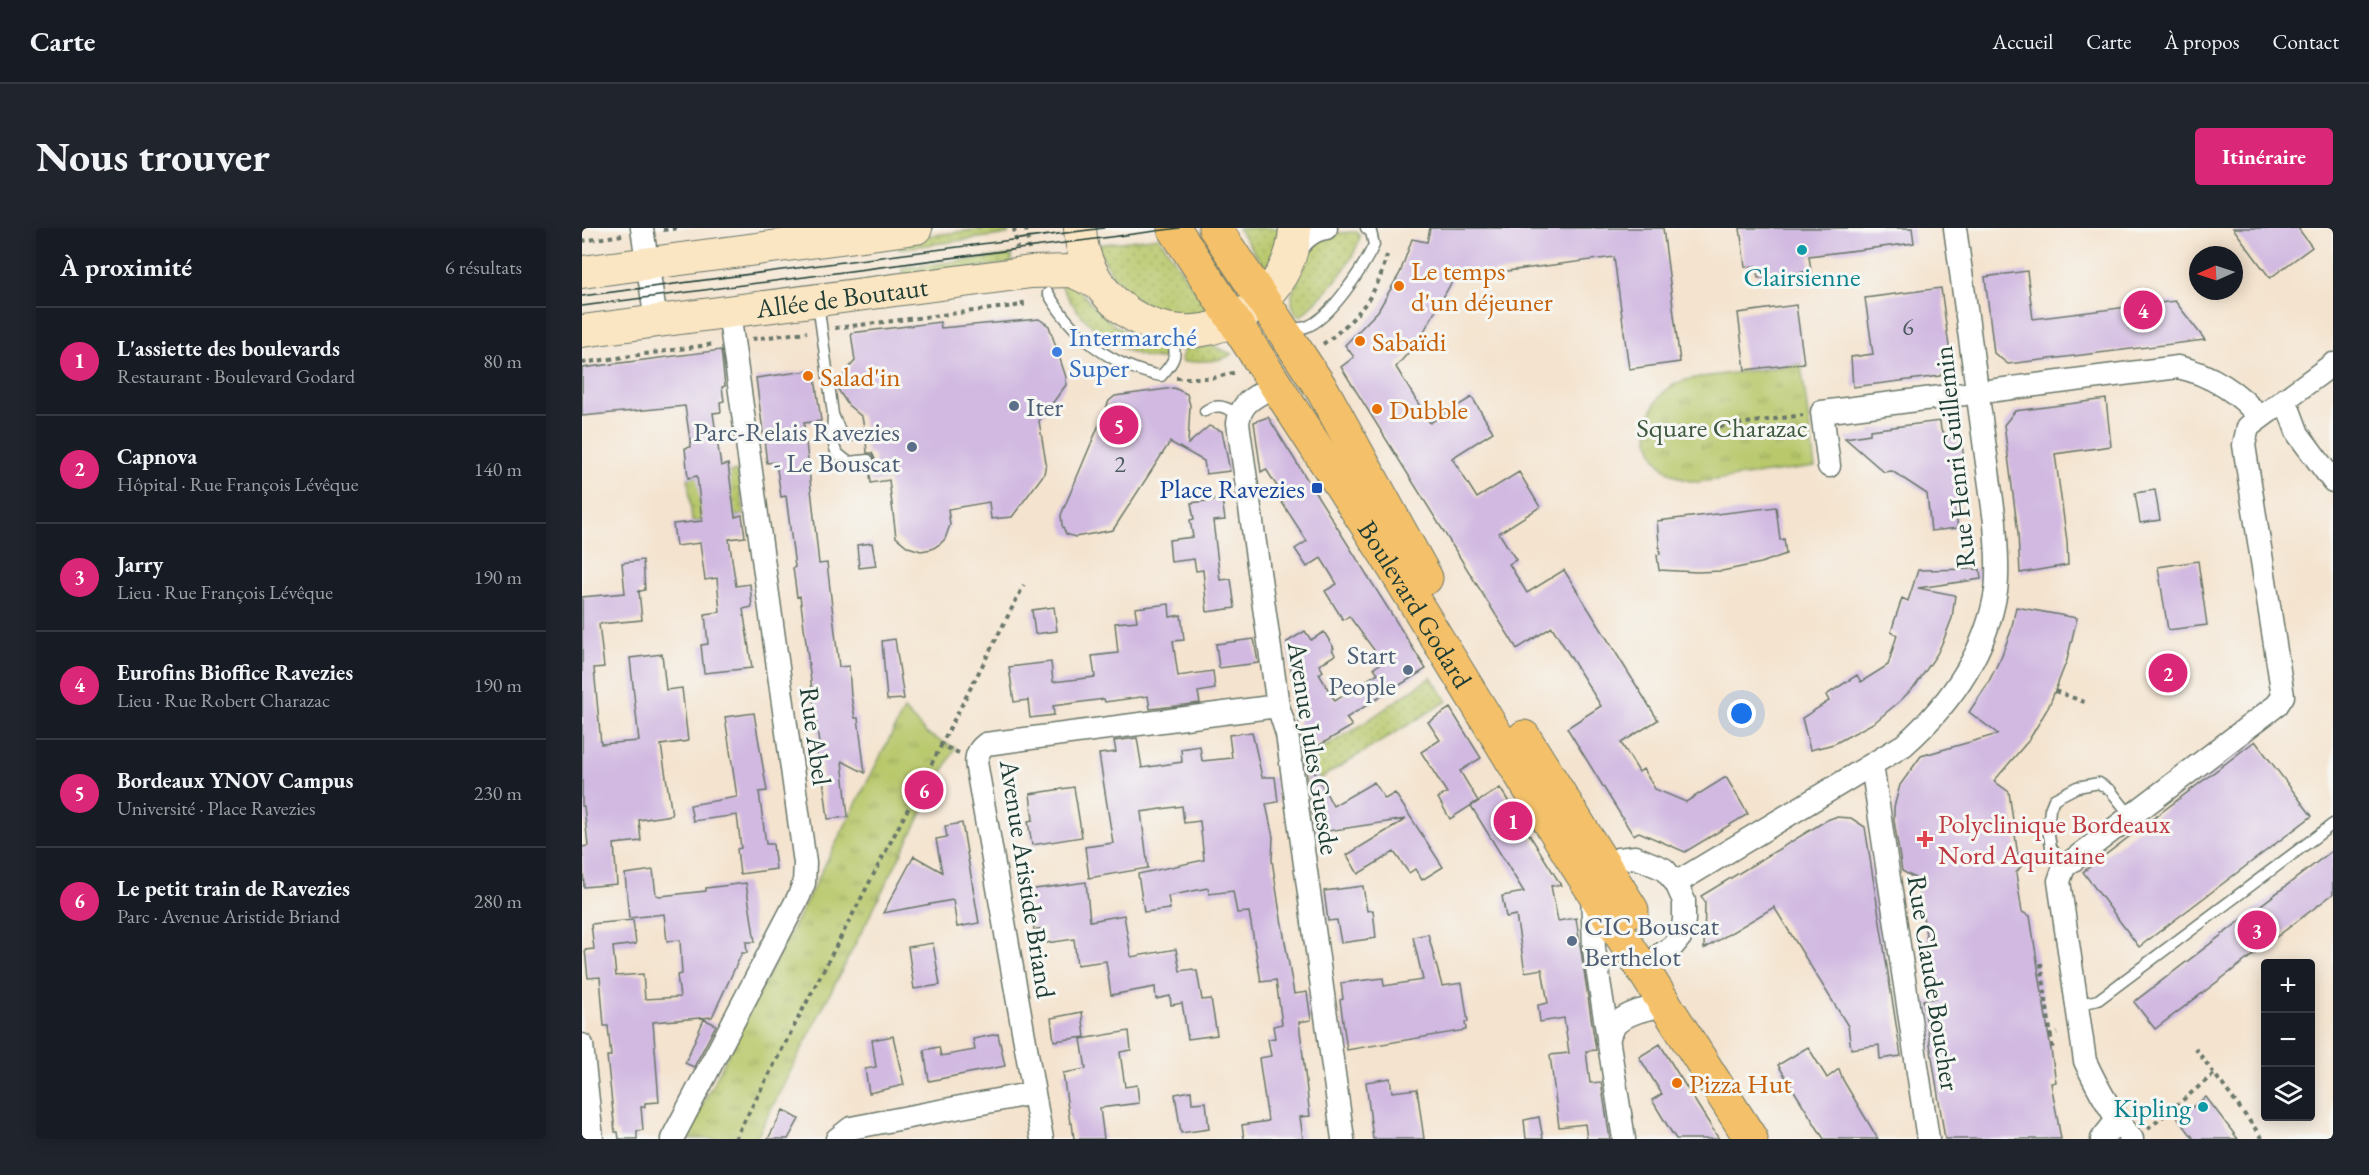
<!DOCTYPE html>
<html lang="fr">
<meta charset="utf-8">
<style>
:root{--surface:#171b24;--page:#20242c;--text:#f1f3f6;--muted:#9ea1a6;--line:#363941;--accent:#db2777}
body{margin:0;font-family:"EB Garamond",serif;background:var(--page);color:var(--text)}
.controls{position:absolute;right:18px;bottom:18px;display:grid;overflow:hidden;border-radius:6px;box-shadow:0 3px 15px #0003}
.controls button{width:54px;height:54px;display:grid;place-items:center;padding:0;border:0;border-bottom:2px solid var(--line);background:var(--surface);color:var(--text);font:30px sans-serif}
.compass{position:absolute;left:1607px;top:18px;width:54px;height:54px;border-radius:50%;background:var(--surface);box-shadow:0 3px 15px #0003;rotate:267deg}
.you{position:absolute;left:1160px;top:486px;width:21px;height:21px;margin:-15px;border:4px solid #fff;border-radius:50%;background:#1a73e8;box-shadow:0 0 0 9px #1a73e833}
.badge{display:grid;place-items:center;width:39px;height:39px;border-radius:50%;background:var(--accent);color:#fff;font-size:20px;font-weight:700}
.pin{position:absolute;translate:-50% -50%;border:3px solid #fff;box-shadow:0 2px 6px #0006}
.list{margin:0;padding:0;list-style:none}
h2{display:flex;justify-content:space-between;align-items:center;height:78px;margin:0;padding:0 24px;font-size:26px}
h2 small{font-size:20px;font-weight:400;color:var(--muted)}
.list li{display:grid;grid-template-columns:39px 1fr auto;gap:18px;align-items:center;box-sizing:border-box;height:108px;padding:0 24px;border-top:2px solid var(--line)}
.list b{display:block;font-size:22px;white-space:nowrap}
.list p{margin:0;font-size:20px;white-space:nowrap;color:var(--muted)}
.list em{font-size:20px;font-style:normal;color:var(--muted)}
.icon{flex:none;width:33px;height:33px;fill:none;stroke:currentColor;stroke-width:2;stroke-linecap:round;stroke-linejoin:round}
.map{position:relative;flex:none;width:1751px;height:911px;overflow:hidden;border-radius:6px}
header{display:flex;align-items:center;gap:36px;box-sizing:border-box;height:84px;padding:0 30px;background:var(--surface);border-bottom:2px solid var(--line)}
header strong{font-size:28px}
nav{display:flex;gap:33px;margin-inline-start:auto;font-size:21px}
.intro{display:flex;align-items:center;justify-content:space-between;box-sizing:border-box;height:144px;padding:0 36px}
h1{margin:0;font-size:42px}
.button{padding:15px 27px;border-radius:6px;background:var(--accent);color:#fff;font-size:21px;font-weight:700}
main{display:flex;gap:36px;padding:0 36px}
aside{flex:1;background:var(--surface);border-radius:6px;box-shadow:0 3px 15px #0003}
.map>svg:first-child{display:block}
.grass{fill:url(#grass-dots);stroke:#6c8250;stroke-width:1.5}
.park{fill:url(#park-tufts);stroke:#6c8250;stroke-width:1.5}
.building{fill:#d1b9e1}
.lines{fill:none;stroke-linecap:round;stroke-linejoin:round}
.lane-casing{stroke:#6a776a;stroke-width:13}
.street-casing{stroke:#6a776a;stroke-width:25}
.secondary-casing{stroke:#6a776a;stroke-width:34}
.primary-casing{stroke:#6a776a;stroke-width:35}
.path{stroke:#6a776a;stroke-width:4;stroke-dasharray:4.5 4.5;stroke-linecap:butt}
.lane{stroke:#fff;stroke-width:10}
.street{stroke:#fff;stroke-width:22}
.secondary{stroke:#fbe6c3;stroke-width:32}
.primary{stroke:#f4c16a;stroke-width:33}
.tram{stroke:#1f3d34;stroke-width:1.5}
.culture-dot{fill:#0f9aa8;stroke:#f6f6f2;stroke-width:2}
.food-dot{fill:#e8710a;stroke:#f6f6f2;stroke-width:2}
.shop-dot{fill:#3f7fe0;stroke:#f6f6f2;stroke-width:2}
.service-dot{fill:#5c6f8a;stroke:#f6f6f2;stroke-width:2}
.transit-dot{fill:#1a4fb4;stroke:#f6f6f2;stroke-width:2}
.health-dot{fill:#e0444e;stroke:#f6f6f2;stroke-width:2}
.labels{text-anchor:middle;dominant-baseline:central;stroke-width:6;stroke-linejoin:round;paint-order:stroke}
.number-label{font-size:24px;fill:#4c5c5f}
.food-label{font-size:27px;fill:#c56008;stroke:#f6f6f2;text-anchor:start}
.culture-label{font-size:27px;fill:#0d838f;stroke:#f6f6f2}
.street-label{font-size:27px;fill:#1f3d34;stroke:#f6f6f2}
.shop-label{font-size:27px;fill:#366cbe;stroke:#f6f6f2;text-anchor:start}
.service-label{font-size:27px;fill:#4e5e75;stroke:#f6f6f2;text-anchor:start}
.park-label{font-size:27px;fill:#3e593f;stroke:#f6f6f2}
.transit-label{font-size:27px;fill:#164399;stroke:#f6f6f2;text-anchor:end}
.health-label{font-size:27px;fill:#be3a42;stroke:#f6f6f2;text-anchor:start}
</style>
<header>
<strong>Carte</strong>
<nav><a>Accueil</a><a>Carte</a><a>À propos</a><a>Contact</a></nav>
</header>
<div class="intro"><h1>Nous trouver</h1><a class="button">Itinéraire</a></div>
<main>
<aside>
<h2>À proximité<small>6 résultats</small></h2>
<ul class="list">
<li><span class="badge">1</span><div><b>L'assiette des boulevards</b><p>Restaurant · Boulevard Godard</p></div><em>80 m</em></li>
<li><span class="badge">2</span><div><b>Capnova</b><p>Hôpital · Rue François Lévêque</p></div><em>140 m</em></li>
<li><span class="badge">3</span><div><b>Jarry</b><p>Lieu · Rue François Lévêque</p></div><em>190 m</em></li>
<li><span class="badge">4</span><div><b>Eurofins Bioffice Ravezies</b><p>Lieu · Rue Robert Charazac</p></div><em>190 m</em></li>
<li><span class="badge">5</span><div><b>Bordeaux YNOV Campus</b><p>Université · Place Ravezies</p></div><em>230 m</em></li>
<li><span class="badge">6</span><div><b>Le petit train de Ravezies</b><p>Parc · Avenue Aristide Briand</p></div><em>280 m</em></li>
</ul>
</aside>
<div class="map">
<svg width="1751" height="911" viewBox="0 0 1751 911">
<defs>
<pattern id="grass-dots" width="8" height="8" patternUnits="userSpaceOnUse" patternTransform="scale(1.5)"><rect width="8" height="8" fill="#b8c86b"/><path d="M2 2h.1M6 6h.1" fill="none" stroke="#95a459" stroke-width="1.8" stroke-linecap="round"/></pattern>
<pattern id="park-tufts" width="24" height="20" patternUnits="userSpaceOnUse" patternTransform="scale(1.5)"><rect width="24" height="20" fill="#b8c86b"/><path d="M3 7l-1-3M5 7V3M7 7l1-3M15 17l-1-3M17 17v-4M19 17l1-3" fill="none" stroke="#95a459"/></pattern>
</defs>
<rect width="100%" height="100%" fill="#f6f6f2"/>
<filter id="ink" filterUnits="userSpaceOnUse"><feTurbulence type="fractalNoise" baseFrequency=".0167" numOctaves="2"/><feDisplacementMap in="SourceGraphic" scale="12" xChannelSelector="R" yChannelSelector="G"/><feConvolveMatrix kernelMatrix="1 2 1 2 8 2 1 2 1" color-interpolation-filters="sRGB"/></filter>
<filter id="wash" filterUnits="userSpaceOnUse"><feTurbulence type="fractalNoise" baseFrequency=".008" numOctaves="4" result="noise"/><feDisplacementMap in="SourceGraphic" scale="24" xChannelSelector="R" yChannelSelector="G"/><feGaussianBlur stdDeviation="1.35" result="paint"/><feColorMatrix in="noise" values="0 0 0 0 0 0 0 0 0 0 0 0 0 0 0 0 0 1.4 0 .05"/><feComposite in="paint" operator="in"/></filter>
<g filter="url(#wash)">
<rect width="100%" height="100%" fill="#f4e3ce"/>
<path class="grass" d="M406 0H425L426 6 317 21 316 12Z
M656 0H697L693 21 684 42Z
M770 4H775L778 9C769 41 742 66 719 88L714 87 710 76V65L731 17 748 6Z
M577 9 627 83C578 97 530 64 516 17Z
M429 27 430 35 321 50 320 40Z
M477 53 496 60 513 80 532 97 555 110 579 117 584 122V131C540 132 494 91 477 53Z
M629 117 650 126C638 135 616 133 600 134L599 132 602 120Z
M156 243 162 287 110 294 106 250Z
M849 449 865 473 726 558 722 531 772 502Z"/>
<path class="park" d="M1219 136 1233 239 1116 254C1098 253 1080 243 1072 226 1059 200 1069 167 1096 155 1108 149 1123 149 1136 147 1164 143 1192 140 1219 136Z
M322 482 345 506 373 520 174 911H103Z"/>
<g id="blocks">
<path class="building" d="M848 0H1081L1098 134 1047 141 1032 29 872 50 837 112 814 139 848 195 890 169 911 204 870 230 895 270 937 244 958 279 917 305 934 332 927 336 945 365 982 342 1076 492 1039 515 1057 544 1061 541 1073 561 1104 574 1144 549 1166 586 1103 624 1057 604 1051 607 985 500 1019 478 970 399 935 421 759 139 772 129 763 117 796 83 818 45 830 11 845 14Z
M1158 0H1330L1332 15 1227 28 1229 43 1176 50 1174 38 1163 39Z
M1651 0H1716L1730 19 1688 50Z
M1445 43 1451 91 1593 73 1623 112 1426 136 1412 125 1403 49Z
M1359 60 1369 133 1358 148 1271 159 1269 129 1291 126 1283 70Z
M1214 77 1222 135 1163 142 1156 85Z
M457 91 467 98 484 149V157L457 193 464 235 462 246 430 289 409 291 407 274 366 281 368 297 363 311 358 316 350 321 339 323 326 319 314 309 307 252 289 255 287 239 293 236V231L290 225H285L284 213 290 210 289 202 282 199 280 189 266 177 255 160 264 143 273 133 269 105 358 94 359 100Z
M139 122 143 158 140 159 142 173 138 174 139 184 131 185 139 238 146 236 153 289 160 287 163 309 147 311 154 358 168 356 170 379 161 381 170 440 122 445 119 417 126 416 123 386 138 384 135 350 123 352 118 315 94 318 91 296 120 293 115 248 106 250 103 220 109 219 103 178 0 188V140Z
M232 142 239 193 222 195 237 336 245 335 257 439 267 438 269 468 273 490H276L283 545 260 533 266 589 246 591 239 534 236 535 234 517 237 516 218 368 215 369 211 340 213 339 204 268 199 269 194 234 185 235 174 150Z
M592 160 605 166 608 177 606 216 627 198 640 203 648 243 624 246 622 233 588 214 531 302 493 309 484 306 480 297 479 287 527 173 533 168Z
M1524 171 1529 218 1473 226 1485 313 1486 337 1438 345 1436 305 1422 197 1433 183Z
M686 189 844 441 764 490 770 498 736 518 732 513 721 521 705 414 723 403 729 412 742 404 752 420 750 421 753 427 737 437 741 443 737 446 753 473 796 445 792 440 801 434 767 388 761 392 743 363 755 356 739 330 725 339 713 321 725 313 699 273 703 271 684 241 679 244 672 194Z
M1358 193 1359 202 1369 210 1379 209 1386 262 1373 278 1376 300 1349 303 1345 266 1310 243 1302 244 1263 210 1288 206V202Z
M1573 262 1578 292 1558 295 1553 265Z
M640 271 643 292 631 293 638 352 649 351 653 380 625 384 621 342 614 343 612 331 589 334 587 312 611 309 608 292 612 291 609 275Z
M1194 279 1198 312 1202 311 1204 326 1179 335 1140 343 1115 344 1077 342 1075 327 1078 326 1075 293Z
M290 315 294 338 277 340 275 317Z
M61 332 63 362 55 364 57 363 60 392 17 396 22 439 12 440 19 516 57 513 48 430 80 426 84 462 100 460 106 513 79 517 90 587 57 592 59 613 32 616 35 656 2 659 0 619 6 618 2 578H0V369L43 365 40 335Z
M1616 333 1625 397 1586 402 1576 339Z
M1398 341 1399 351 1336 360 1373 367 1370 390 1362 411 1355 426 1334 457 1318 473 1293 494 1252 516 1228 522 1220 490 1247 473 1244 467 1275 447 1279 454 1306 437 1315 407 1309 404 1312 394 1320 370 1326 373 1336 342Z
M587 376 588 389 599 387 602 412 591 413 596 448 631 443 633 461 616 464 618 475 568 481 566 468 523 474 522 471 471 478 472 487 448 490 446 472 432 474 427 439 469 434 471 454 513 449 510 428 536 425 533 395 555 393 553 380Z
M472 379 475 403 453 406 450 382Z
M1434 379 1495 390 1485 432 1467 478 1447 512 1412 553 1427 564 1436 628 1449 625 1434 645 1440 684 1448 688 1474 854 1469 855 1479 911H1363L1341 772 1354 770 1335 651 1320 643 1312 592V579L1318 557 1339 528 1416 506 1387 484 1405 457 1419 429 1429 403Z
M313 411 322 471 305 472 300 413Z
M672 411 676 435 637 440 634 416Z
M868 480 899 530 878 543 896 573 868 591 856 570 865 565 839 524 858 512 846 494Z
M172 485 185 563 177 564 184 616H191L194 641 158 646 155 621 159 620 155 587 111 593 108 577 155 569 143 489Z
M670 504 680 549H693L696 574 684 576 691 609 690 632 697 679 712 766 725 764 729 792 717 794 728 888 718 889 721 911H662L660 897 686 893 677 830 689 828 686 811 693 810 691 798 700 796 694 752 679 754 667 684 655 685 651 663 627 666 626 660 586 668 588 681 562 684 556 646 622 632 618 593 602 595 600 578 559 584 566 640 507 650 503 619 531 615 517 526 534 524 532 513 555 510 560 540 600 534 599 521 618 518 620 533 650 530 647 507Z
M1673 513 1730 588 1557 719 1501 644Z
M724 527 751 578 792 554 803 571 813 565 861 639 840 652 833 641 827 645 812 624 776 646 765 627 824 591 733 605 722 528Z
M492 559 500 609 450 617 446 593 451 592 448 566Z
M918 560 979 657 969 658 976 693 994 690 1014 822 1004 823 1008 855 1019 854 1028 911H1005L1003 896 977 899 968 827 987 825 982 790 958 794 956 777 966 775 960 741 943 744 934 687 924 689 920 668 942 664 889 578Z
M1253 589 1269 590 1283 599 1319 828 1298 831 1297 817 1269 821 1266 798 1192 679 1122 721 1123 674 1119 668 1245 592Z
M380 595 397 695 375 699 371 672 301 685 332 628 360 644 354 611 365 609 363 598Z
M1751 622V666L1573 801 1552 774Z
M71 642 74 667 78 668 124 663V660L164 655 173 714H164L165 725H160L130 789 71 794 77 874 63 875V879H59L61 902 55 903V911H37L36 904H33L25 828H29L26 798H22L18 749 6 750 3 722 12 721 9 696 51 692 54 716 31 719 34 748 61 746 63 771 98 769 95 747 100 746 98 712 85 713 82 686 47 690 43 646Z
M504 654 508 693 542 687 549 729 594 721 598 743 611 741 612 743H615L620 772 629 771 635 807 606 811 600 775 589 777 588 768 574 771 573 759 529 767 524 733 495 737 492 711 465 715 462 700 452 702 446 662Z
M781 658 785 683 791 682 794 710 759 715 755 692 746 693 742 663Z
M846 706 860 758 880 755 886 794H883L884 802 765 822 758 772 761 771 759 755 801 750 802 758 841 752 831 709Z
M351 715 358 757 332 761 326 719Z
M500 784 503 809 472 813 469 790Z
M122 791 134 797 112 839 103 835Z
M547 803 549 822 538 824 543 859 555 857 557 875 518 880 522 911H492L490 895H488L481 845 504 841 499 811Z
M416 806 423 838 347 853 342 822 357 819 359 828 393 822 391 811Z
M311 808 322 857 287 865 283 841 294 839 290 812Z
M1078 816 1093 841 1137 911H1094L1088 902 1070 872 1080 866 1057 829Z
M1226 819 1245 850 1257 841 1261 852 1296 911H1242L1196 837Z
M808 850 810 864 835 861 842 911H791L784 854Z
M609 863 610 875 624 874 627 901 599 905 593 866Z
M1624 869 1656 911H1612L1596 890Z
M201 882 217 891 206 911H186Z
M957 889 961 911H944L942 892Z"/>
</g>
</g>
<g filter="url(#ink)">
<use href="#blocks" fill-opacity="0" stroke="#6a776a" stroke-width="1.5"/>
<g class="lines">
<defs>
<path id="lane" d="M466 65C491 108 529 138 579 148 594 132 596 126 588 105
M236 75 251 186 250 210 254 224 266 234 286 232
M705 99C711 100 718 101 724 99 748 91 781 40 792 17L789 4 784 0
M623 183C636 174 644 180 657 186
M252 189 259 206 265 208 283 206
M1482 639 1469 619 1466 601 1468 581 1472 571 1495 559 1517 555 1529 563 1548 587
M1494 777 1516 772 1751 596"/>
<path id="street" d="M60 0 74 93
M708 28C718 15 727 2 744 0
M694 157C675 168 659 172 656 195L696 478 705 506 761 911
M1703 171 1716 206 1751 253
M1247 238 1240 184 1596 139C1628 146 1658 165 1678 190
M1290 537 1346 911
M1094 655 1322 517C1368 476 1404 426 1414 363 1417 340 1414 317 1413 294L1373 0
M1026 814C1027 810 1028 804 1031 800 1041 785 1069 778 1085 779
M0 817 10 911
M90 911 217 668 222 655 223 635 147 84
M255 911 269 900 452 865
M460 911 395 540C393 530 396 522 404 516L696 478
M1042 911 1012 721 1010 662 1022 637 1036 631 1053 629 1082 641 1094 655 1102 673V692L1099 708 1090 719 1078 727
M1520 911 1535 892
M1550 911C1532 889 1515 859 1503 833L1477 653 1482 639 1695 477 1701 468 1662 217 1666 199 1751 136"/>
<g id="secondary">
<path d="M498 0C500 62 560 112 621 102 670 94 711 50 713 0"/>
<path d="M0 44 334 0"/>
<path id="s1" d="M0 103 449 44 490 43 517 56"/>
</g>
<g id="primary">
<path id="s2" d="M592 0 804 327 988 627 1169 911"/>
<path d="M633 0 741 163 844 350"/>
<path d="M942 509 1050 682"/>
</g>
</defs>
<use href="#lane" class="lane-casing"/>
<use href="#street" class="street-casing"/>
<use href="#secondary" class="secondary-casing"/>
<use href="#primary" class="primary-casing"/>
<path class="path" d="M432 0 435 20
M444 0 447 22
M81 2 98 0
M0 13 41 7
M253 100 441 77 440 70
M170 111 225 104
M741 116C761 102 783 81 794 58 799 49 802 37 805 27
M0 135 133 116
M594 150H631L655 144
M1129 200 1221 187
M1473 463 1505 475
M377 525 359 517 442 357
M1459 735 1471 824
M1466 808 1475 805
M1613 820 1681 911
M1566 901 1632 846
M153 911 361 514"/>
<use href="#lane" class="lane"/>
<use href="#street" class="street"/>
<use href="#secondary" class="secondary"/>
<use href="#primary" class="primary"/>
<path class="tram" d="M0 68 522 0
M0 78 597 0"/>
</g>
</g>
<g class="culture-dot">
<circle cx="1220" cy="22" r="6"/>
<circle cx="1621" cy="879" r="6"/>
</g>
<g class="food-dot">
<circle cx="817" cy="58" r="6"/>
<circle cx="778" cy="113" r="6"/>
<circle cx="226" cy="148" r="6"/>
<circle cx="795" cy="181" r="6"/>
<circle cx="1095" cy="855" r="6"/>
</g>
<circle class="shop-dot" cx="475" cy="124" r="6"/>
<g class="service-dot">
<circle cx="432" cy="178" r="6"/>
<circle cx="330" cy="219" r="6"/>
<circle cx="826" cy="442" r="6"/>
<circle cx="990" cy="713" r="6"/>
</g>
<rect class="transit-dot" x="729" y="254" width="12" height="12" rx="3"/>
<path class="health-dot" d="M1340 602h6v6h6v6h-6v6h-6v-6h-6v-6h6z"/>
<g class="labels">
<g class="number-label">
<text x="1326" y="98">6</text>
<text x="538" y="235">2</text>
</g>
<g class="food-label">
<text x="829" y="42">Le temps<tspan x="829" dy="31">d'un déjeuner</tspan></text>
<text x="790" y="113">Sabaïdi</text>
<text x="238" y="148">Salad'in</text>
<text x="807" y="181">Dubble</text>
<text x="1107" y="855">Pizza Hut</text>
</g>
<g class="culture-label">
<text x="1220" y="48">Clairsienne</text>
<text x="1609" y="879" text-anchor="end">Kipling</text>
</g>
<g class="street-label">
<text stroke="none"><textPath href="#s1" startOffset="262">Allée de Boutaut</textPath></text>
<text transform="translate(1372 229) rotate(-96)">Rue Henri Guillemin</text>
<text stroke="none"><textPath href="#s2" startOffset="447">Boulevard Godard</textPath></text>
<text transform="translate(234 508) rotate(82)">Rue Abel</text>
<text transform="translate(732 520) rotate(81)">Avenue Jules Guesde</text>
<text transform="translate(446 651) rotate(81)">Avenue Aristide Briand</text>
<text transform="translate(1352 755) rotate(81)">Rue Claude Boucher</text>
</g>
<g class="shop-label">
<text x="487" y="108">Intermarché<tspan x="487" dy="31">Super</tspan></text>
</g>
<g class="service-label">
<text x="444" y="178">Iter</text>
<text x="318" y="203" text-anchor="end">Parc-Relais Ravezies<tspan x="318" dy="31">- Le Bouscat</tspan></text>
<text x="814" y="426" text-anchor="end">Start<tspan x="814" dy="31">People</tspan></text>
<text x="1002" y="697">CIC Bouscat<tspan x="1002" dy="31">Berthelot</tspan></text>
</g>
<g class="park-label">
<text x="1140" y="199">Square Charazac</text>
</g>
<g class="transit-label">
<text x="723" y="260">Place Ravezies</text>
</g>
<g class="health-label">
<text x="1356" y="595">Polyclinique Bordeaux<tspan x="1356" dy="31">Nord Aquitaine</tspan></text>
</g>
</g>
</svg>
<div class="controls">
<button>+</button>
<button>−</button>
<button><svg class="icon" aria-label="layers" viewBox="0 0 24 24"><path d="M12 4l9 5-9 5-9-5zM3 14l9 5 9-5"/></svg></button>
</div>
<svg class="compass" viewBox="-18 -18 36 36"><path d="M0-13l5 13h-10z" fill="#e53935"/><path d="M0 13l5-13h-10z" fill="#9ea1a6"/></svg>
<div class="you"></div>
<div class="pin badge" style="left:931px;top:593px">1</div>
<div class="pin badge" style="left:1586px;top:445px">2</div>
<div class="pin badge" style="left:1675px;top:702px">3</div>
<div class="pin badge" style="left:1561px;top:82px">4</div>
<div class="pin badge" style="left:537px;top:197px">5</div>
<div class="pin badge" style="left:342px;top:562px">6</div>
</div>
</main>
